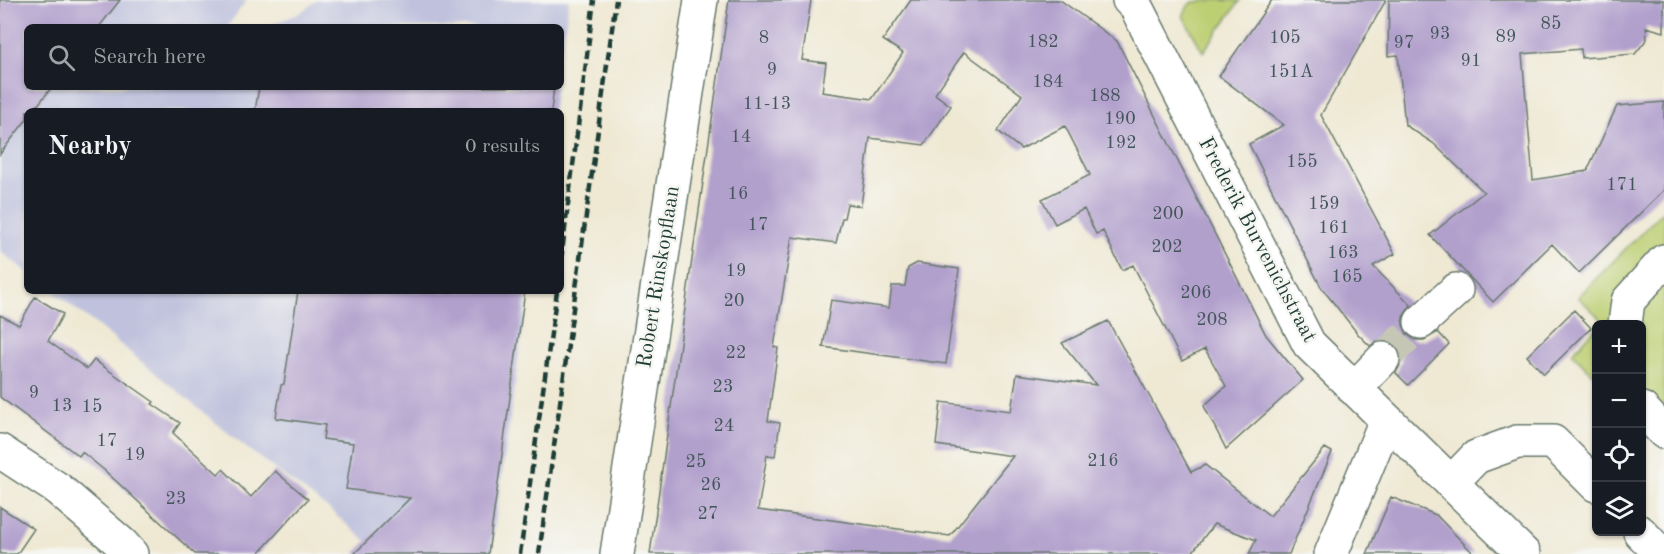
<!DOCTYPE html>
<meta charset="utf-8">
<style>
:root{--surface:#171b24;--page:#242831;--text:#f1f3f6;--muted:#9ea1a6;--line:#363941}
body{margin:0;font-family:"Old Standard TT",serif;background:var(--page);color:var(--text)}
.controls{position:absolute;right:18px;bottom:18px;display:grid;overflow:hidden;border-radius:9px;box-shadow:0 2px 4px #0004}
.controls button{width:54px;height:54px;display:grid;place-items:center;padding:0;border:0;border-bottom:2px solid var(--line);background:var(--surface);color:var(--text);font:30px sans-serif}
.list{margin:0;padding:0;list-style:none}
h2{display:flex;justify-content:space-between;align-items:center;height:78px;margin:0;padding:0 24px;font-size:26px}
h2 small{font-size:20px;font-weight:400;color:var(--muted)}
.icon{flex:none;width:33px;height:33px;fill:none;stroke:currentColor;stroke-width:2;stroke-linecap:round;stroke-linejoin:round}
.map{position:relative;flex:none;width:1664px;height:554px;overflow:hidden}
.search{position:absolute;background:var(--surface);box-shadow:0 2px 4px #0004;left:24px;top:24px;width:540px;height:66px;display:flex;align-items:center;gap:15px;box-sizing:border-box;padding:0 21px;border-radius:9px;color:var(--muted);font-size:22px}
.panel{position:absolute;background:var(--surface);box-shadow:0 2px 4px #0004;left:24px;top:108px;width:540px;height:186px;border-radius:9px}
.map>svg:first-child{display:block}
.industrial{fill:#c0c2dd}
.green{fill:#bdcf73;stroke:#6e8654;stroke-width:1.5}
.building{fill:#b19fcc}
.lines{fill:none;stroke-linecap:round;stroke-linejoin:round}
.minor-tunnel{stroke:#c5c7b4;stroke-width:33;stroke-dasharray:33 16;stroke-linecap:butt}
.minor-casing{stroke:#68796c;stroke-width:36}
.minor{stroke:#fff;stroke-width:33}
.rail{stroke:#1f3d34;stroke-width:4.5;stroke-dasharray:9 4.5;stroke-linecap:butt}
.labels{text-anchor:middle;dominant-baseline:central;stroke-width:5;stroke-linejoin:round;paint-order:stroke}
.number-label{font-size:18px;fill:#44565a}
.street-label{font-size:21px;fill:#1f3d34;stroke:#f6f6f2}
</style>
<div class="map">
<svg width="1664" height="554" viewBox="0 0 1664 554">
<rect width="100%" height="100%" fill="#f6f6f2"/>
<filter id="ink" filterUnits="userSpaceOnUse"><feTurbulence type="fractalNoise" baseFrequency=".0167" numOctaves="2"/><feDisplacementMap in="SourceGraphic" scale="12" xChannelSelector="R" yChannelSelector="G"/><feConvolveMatrix kernelMatrix="1 2 1 2 8 2 1 2 1" color-interpolation-filters="sRGB"/></filter>
<filter id="wash" filterUnits="userSpaceOnUse"><feTurbulence type="fractalNoise" baseFrequency=".008" numOctaves="4" result="noise"/><feDisplacementMap in="SourceGraphic" scale="24" xChannelSelector="R" yChannelSelector="G"/><feGaussianBlur stdDeviation="1.35" result="paint"/><feColorMatrix in="noise" values="0 0 0 0 0 0 0 0 0 0 0 0 0 0 0 0 0 1.4 0 .05"/><feComposite in="paint" operator="in"/></filter>
<g filter="url(#wash)">
<rect width="100%" height="100%" fill="#efe9d4"/>
<path class="industrial" d="M0 0H247L227 27H27V87H556L553 111H27V272L0 251Z
M317 0H569L561 54V27H266L300 13Z
M52 291H528L491 554H381L330 510 244 446 98 326Z"/>
<path class="green" d="M1220 0 1240 1 1203 52 1183 16 1188 6 1193 2Z
M1664 210V446L1642 423V324H1600L1603 321 1578 297Z
M1596 328V377L1572 353Z"/>
<g id="blocks">
<path class="building" d="M0 0H120L99 27H27V87H52L33 111H27V119L0 154Z
M729 0H811L802 60 826 63 822 92 872 99 903 53 883 40 911 0H1060L1117 41 1266 335 1303 380 1226 449 1204 406 1226 386 1205 349 1182 361 1133 265 1122 270 1103 231 1096 234 1084 209 1055 224 1042 199 1090 175 1065 126 1021 149 998 131 1022 95 964 52 935 94 951 106 924 145 870 138 861 206 847 204 844 218H842L836 243 792 237 774 347 778 348 768 421 780 423 775 456 767 455 758 510 950 536 1013 456 936 445 941 402 1011 411 1017 374 1096 385 1062 343 1108 321 1191 472 1205 465 1270 516 1325 448 1332 452 1289 554H1249L1256 540 1214 524 1191 554H650Z
M1272 0H1386L1321 115 1395 254 1373 266 1411 305 1403 317V325L1407 334 1415 340H1424L1438 332 1449 344 1408 385 1396 373 1401 363V354L1396 346 1387 341H1377L1370 346 1358 334 1321 287 1249 144 1284 125 1219 76Z
M1389 0H1664V32L1646 27 1647 39 1635 54 1582 58 1581 49 1522 54 1533 180 1587 171 1617 106 1664 102V190L1579 273 1552 244 1493 302 1430 235 1484 192 1433 143 1405 125 1398 55 1388 56Z
M259 87H554L551 111H255Z
M917 263 959 269 946 364 823 347 831 300 889 308 892 286H905L908 268Z
M298 291H525L488 554H354L410 498 346 489 353 443 323 439 325 425 276 418 281 385 284 384Z
M35 297 63 314 48 341 87 369 94 360 154 402 152 404 180 423 173 433 218 474 223 469 251 497 275 471 308 499 258 554H195L104 470 82 452 79 456 0 397V315L19 325Z
M1574 310 1591 328 1544 374 1527 356Z
M1391 497 1436 515 1474 554H1367Z
M0 507 34 529 17 554H0Z"/>
</g>
</g>
<g filter="url(#ink)">
<use href="#blocks" fill-opacity="0" stroke="#68796c" stroke-width="1.5"/>
<g class="lines">
<path class="minor-tunnel" d="M1383 359 1421 322"/>
<defs>
<path id="minor" d="M1129 0 1135 5 1309 344 1524 554
M1421 322 1456 290
M1625 324 1628 301 1664 261
M1354 389 1383 359
M1642 409 1664 432
M0 451 58 489 122 544 131 554
M1451 483 1476 457 1517 442H1553L1596 485
M1640 532 1661 554
M617 554 701 0
M1331 554 1386 420"/>
</defs>
<use href="#minor" class="minor-casing"/>
<use href="#minor" class="minor"/>
<path class="rail" d="M561 260 594 0
M520 554 557 291
M539 554 616 0"/>
</g>
</g>
<g class="labels">
<g class="number-label">
<text x="1551" y="24">85</text>
<text x="1440" y="34">93</text>
<text x="1506" y="37">89</text>
<text x="764" y="38">8</text>
<text x="1285" y="38">105</text>
<text x="1043" y="42">182</text>
<text x="1404" y="43">97</text>
<text x="1471" y="61">91</text>
<text x="772" y="70">9</text>
<text x="1291" y="72">151A</text>
<text x="1048" y="82">184</text>
<text x="1105" y="96">188</text>
<text x="767" y="104">11-13</text>
<text x="1120" y="119">190</text>
<text x="741" y="137">14</text>
<text x="1121" y="143">192</text>
<text x="1302" y="162">155</text>
<text x="1622" y="185">171</text>
<text x="738" y="194">16</text>
<text x="1324" y="204">159</text>
<text x="1168" y="214">200</text>
<text x="758" y="225">17</text>
<text x="1334" y="228">161</text>
<text x="1167" y="247">202</text>
<text x="1343" y="253">163</text>
<text x="736" y="271">19</text>
<text x="1347" y="277">165</text>
<text x="1196" y="293">206</text>
<text x="734" y="301">20</text>
<text x="1212" y="320">208</text>
<text x="736" y="353">22</text>
<text x="723" y="387">23</text>
<text x="34" y="393">9</text>
<text x="62" y="406">13</text>
<text x="92" y="407">15</text>
<text x="724" y="426">24</text>
<text x="107" y="441">17</text>
<text x="135" y="455">19</text>
<text x="1103" y="461">216</text>
<text x="696" y="462">25</text>
<text x="711" y="485">26</text>
<text x="176" y="499">23</text>
<text x="708" y="514">27</text>
</g>
<g class="street-label">
<text transform="translate(1257 240) rotate(62)">Frederik Burvenichstraat</text>
<text transform="translate(659 277) rotate(-81)">Robert Rinskopflaan</text>
</g>
</g>
</svg>
<div class="controls">
<button>+</button>
<button>−</button>
<button><svg class="icon" aria-label="locate" viewBox="0 0 24 24"><circle cx="12" cy="12" r="6"/><path d="M12 2v4M12 18v4M2 12h4M18 12h4"/></svg></button>
<button><svg class="icon" aria-label="layers" viewBox="0 0 24 24"><path d="M12 4l9 5-9 5-9-5zM3 14l9 5 9-5"/></svg></button>
</div>
<div class="search"><svg class="icon" aria-label="search" viewBox="0 0 24 24"><circle cx="10" cy="10" r="6"/><path d="M15 15l6 6"/></svg>Search here</div>
<section class="panel">
<h2>Nearby<small>0 results</small></h2>
<ul class="list">
</ul>
</section>
</div>
